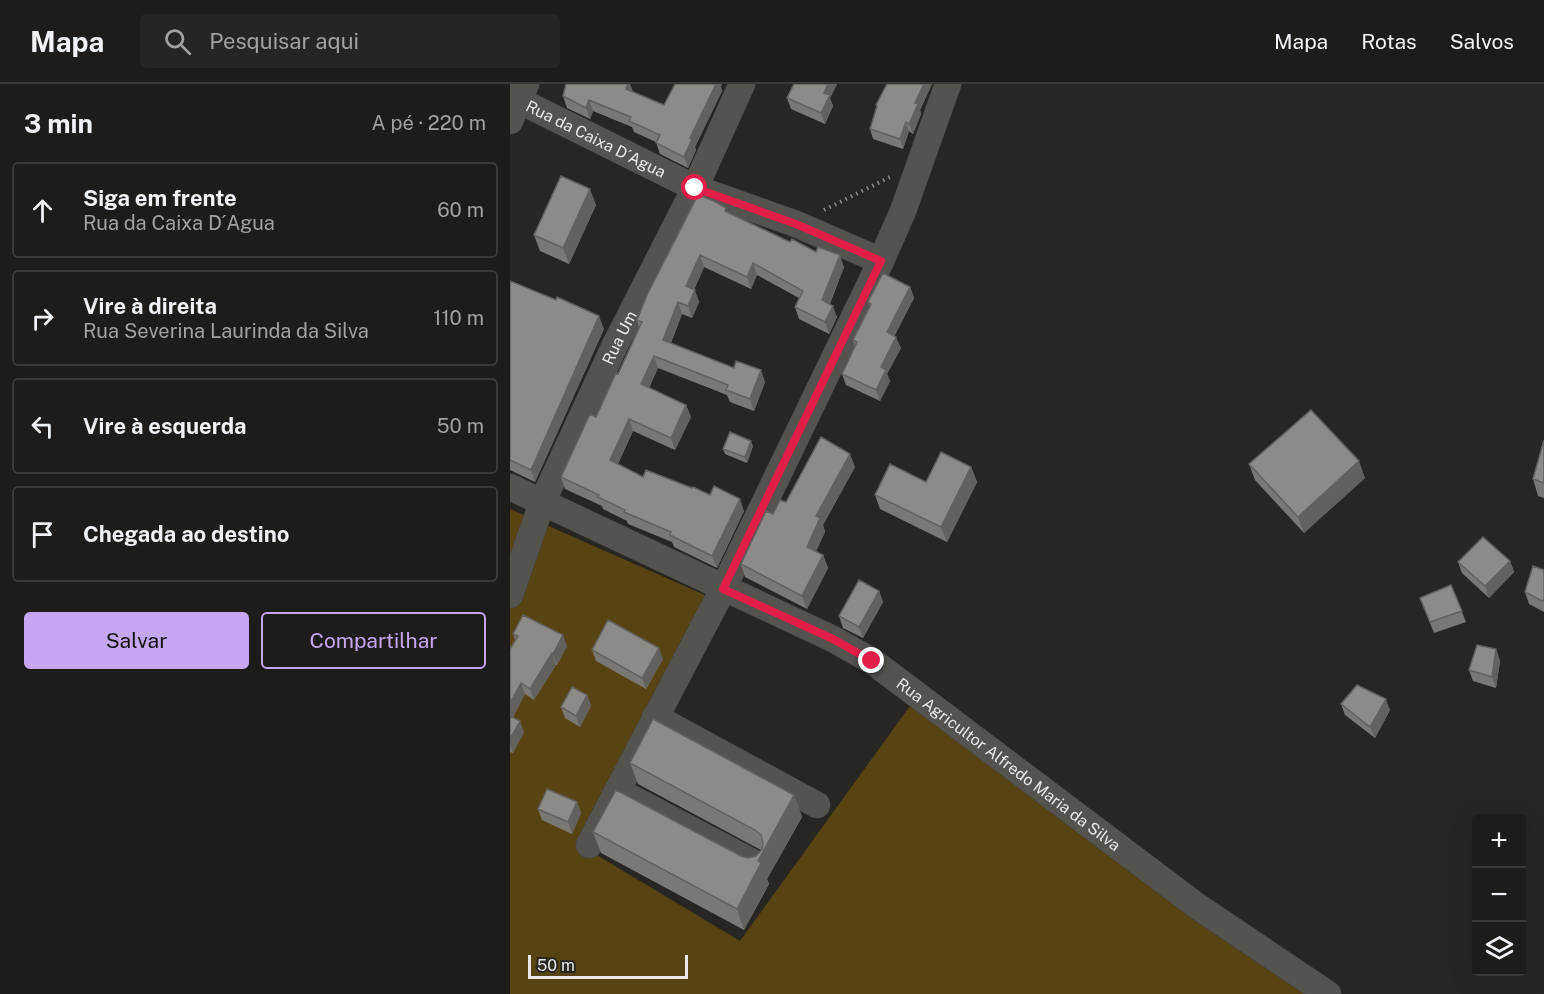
<!DOCTYPE html>
<html lang="pt">
<meta charset="utf-8">
<style>
:root{--surface:#1e1c1a;--page:#262523;--text:#f1f3f6;--muted:#a1a1a2;--line:#3c3a39;--accent:#c5a7f1}
body{margin:0;font-family:"Public Sans",sans-serif;background:var(--page);color:var(--text)}
.controls{position:absolute;right:18px;bottom:18px;display:grid;overflow:hidden;border-radius:6px;box-shadow:0 6px 24px #0002}
.controls button{width:54px;height:54px;display:grid;place-items:center;padding:0;border:0;border-bottom:2px solid var(--line);background:var(--surface);color:var(--text);font:30px sans-serif}
.scale{position:absolute;left:18px;bottom:15px;width:160px;box-sizing:border-box;padding-left:6px;border:3px solid #eae8e6;border-top:0;font-size:16px;line-height:21px;white-space:nowrap;color:#eae8e6;-webkit-text-stroke:4px #282622;paint-order:stroke}
.stop{position:absolute;width:18px;height:18px;margin:-14px;border:4px solid #e11d48;border-radius:50%;background:#fff}
.stop.end{background:#e11d48;border-color:#fff;box-shadow:0 2px 6px #0008}
.list{margin:0;padding:0;list-style:none}
h2{display:flex;justify-content:space-between;align-items:center;height:78px;margin:0;padding:0 24px;font-size:26px}
h2 small{font-size:20px;font-weight:400;color:var(--muted)}
.list li{display:grid;grid-template-columns:39px 1fr auto;gap:18px;align-items:center;box-sizing:border-box;height:96px;margin:0 12px 12px;padding:0 12px;border:2px solid var(--line);border-radius:6px}
.list b{display:block;font-size:22px;white-space:nowrap}
.list p{margin:0;font-size:20px;white-space:nowrap;color:var(--muted)}
.list em{font-size:20px;font-style:normal;color:var(--muted)}
.actions{display:flex;gap:12px;padding:18px 24px}
.actions a{flex:1;padding:14px 0;border:2px solid var(--accent);border-radius:6px;text-align:center;font-size:21px;color:var(--accent)}
.actions .main{background:var(--accent);color:#111}
.icon{flex:none;width:33px;height:33px;fill:none;stroke:currentColor;stroke-width:2;stroke-linecap:round;stroke-linejoin:round}
.map{position:relative;flex:none;width:1034px;height:910px;overflow:hidden}
header{display:flex;align-items:center;gap:36px;box-sizing:border-box;height:84px;padding:0 30px;background:var(--surface);border-bottom:2px solid var(--line)}
header strong{font-size:28px}
nav{display:flex;gap:33px;margin-inline-start:auto;font-size:21px}
.search{width:420px;height:54px;background:var(--page);display:flex;align-items:center;gap:15px;box-sizing:border-box;padding:0 21px;border-radius:6px;color:var(--muted);font-size:22px}
main{display:flex}
aside{flex:1;background:var(--surface)}
.map>svg:first-child{display:block}
.green{fill:#584312}
.lines{fill:none;stroke-linecap:round;stroke-linejoin:round}
.street-casing{stroke:#454340;stroke-width:27}
.path{stroke:#8c8a87;stroke-width:4;stroke-dasharray:1.5 4.5;stroke-linecap:butt}
.street{stroke:#55534e;stroke-width:26}
.wall{fill:#797873}
.shaded-wall{fill:#63615e}
.building{fill:#8d8b86;stroke:#63615e;stroke-width:1.5}
.route{stroke:#e11d48;stroke-width:8}
.labels{text-anchor:middle;dominant-baseline:central;stroke-width:6;stroke-linejoin:round;paint-order:stroke}
.street-label{font-size:16px;fill:#eae8e6;stroke:#282622}
</style>
<header>
<strong>Mapa</strong>
<div class="search"><svg class="icon" aria-label="search" viewBox="0 0 24 24"><circle cx="10" cy="10" r="6"/><path d="M15 15l6 6"/></svg>Pesquisar aqui</div>
<nav><a>Mapa</a><a>Rotas</a><a>Salvos</a></nav>
</header>
<main>
<aside>
<h2>3 min<small>A pé · 220 m</small></h2>
<ul class="list">
<li><svg class="icon" aria-label="ahead" viewBox="0 0 24 24"><path d="M12 20V5M6 11l6-6 6 6"/></svg><div><b>Siga em frente</b><p>Rua da Caixa D´Agua</p></div><em>60 m</em></li>
<li><svg class="icon" aria-label="right" viewBox="0 0 24 24"><path d="M7 20v-9h11M14 6l5 5-5 5"/></svg><div><b>Vire à direita</b><p>Rua Severina Laurinda da Silva</p></div><em>110 m</em></li>
<li><svg class="icon" aria-label="left" viewBox="0 0 24 24"><path d="M17 20v-9H6M10 6l-5 5 5 5"/></svg><div><b>Vire à esquerda</b></div><em>50 m</em></li>
<li><svg class="icon" aria-label="arrive" viewBox="0 0 24 24"><path d="M6 21V4h12l-3 4 3 4H6"/></svg><div><b>Chegada ao destino</b></div></li>
</ul>
<div class="actions"><a class="main">Salvar</a><a>Compartilhar</a></div>
</aside>
<div class="map">
<svg width="1034" height="910" viewBox="0 0 1034 910">
<rect width="100%" height="100%" fill="#282622"/>
<path class="green" d="M0 425 195 511 70 761 230 857 400 622 728 863 796 910H0Z"/>
<g class="lines">
<defs>
<g id="street">
<path id="s1" d="M0 12 185 104 286 140 371 177"/>
<path d="M0 37 16 0"/>
<path id="s2" d="M0 403 323 555 362 577 687 822 818 910"/>
<path id="s3" d="M0 511 32 419 105 261 185 104 232 0"/>
<path d="M145 633 307 721"/>
<path d="M108 707 246 780"/>
<path d="M79 761 213 505 371 177 393 127 438 0"/>
</g>
</defs>
<use href="#street" class="street-casing"/>
<path class="path" d="M314 126 382 92"/>
<use href="#street" class="street"/>
</g>
<path class="wall" d="M120 0 123 8 154 21 211 3 212 7 185 63 186 66 178 84 150 70 146 58 124 48 122 43 83 27 80 35 57 24 53 12Z
M284 0H327L320 14 323 22 315 40 281 25 277 14Z
M376 0H422L410 26 411 30 403 50 399 47 393 65 363 55 360 45 367 24 366 21 377 1Z
M86 121 59 180 30 167 24 151Z
M218 129 334 183 320 220 327 233 319 250 289 235 285 223 289 214 247 191 241 205 194 183 184 206 189 218 182 234 172 230 161 259 255 298 244 327 220 318 217 311 148 284 139 304 176 321 181 333 165 366 123 347 108 380 133 393 234 427 207 484 164 463 162 458 118 440 117 437 93 425 92 422 55 405 51 393 86 333 108 290 129 243 127 236Z
M0 197 94 245 25 398 0 386Z
M400 203 404 214 384 252 391 264 377 290 380 297 370 317 336 301 332 290 345 262 343 256 360 222 358 218Z
M1034 356V414L1028 412 1023 395Z
M243 362 237 379 215 370 213 365Z
M739 380 855 394 794 449 745 396Z
M345 383 313 441 315 448 306 467 313 471 318 484 297 525 235 493 231 480 263 430 276 418Z
M461 383 467 398 437 458 370 425 365 411 416 398Z
M1000 477 1004 488 979 514 952 489 948 478Z
M1034 486V528L1019 520 1015 508Z
M941 501 956 538 924 549 910 514Z
M369 507 373 518 353 554 333 544 329 532Z
M3 550 57 562 47 581H46L24 616 15 610 3 633 14 648 3 669 0 668V565L5 556Z
M986 565 990 577 986 604 963 597 959 586Z
M82 566 153 575 136 605 86 577Z
M77 611 81 622 70 643 55 634 51 623Z
M831 620 880 626 865 654 835 631Z
M120 679 284 711 292 733 257 795 259 800 234 846 91 769 83 748 238 774 246 772 251 766 128 700Z
M67 718 71 729 62 750 32 736 28 725Z"/>
<path class="shaded-wall" d="M118 0H120L123 9 116 5Z
M206 0H212L211 3 212 7 185 63 186 66 178 84 174 73 180 54Z
M318 0H327L320 14 323 22 315 40 311 29 314 9Z
M414 0H422L410 26 411 30 403 50 399 40 405 19Z
M79 16 83 27 80 35 76 24Z
M396 38 399 47 393 65 390 55Z
M80 105 86 121 59 180 53 164Z
M190 171 194 183 180 214 176 202Z
M330 171 334 183 316 228 312 216Z
M243 179 247 191 241 205 237 193Z
M400 203 404 214 381 259 377 248Z
M185 206 189 218 182 234 178 222Z
M168 218 172 230 157 267 153 256Z
M323 222 327 233 319 250 315 238Z
M89 232 94 245 25 398 21 386Z
M386 253 391 264 377 290 380 297 370 317 366 306 371 283Z
M144 272 148 284 135 312 131 300Z
M251 286 255 298 244 327 240 315Z
M176 321 181 333 165 366 161 354Z
M119 335 123 347 104 388 100 376Z
M241 357 243 362 237 379 235 373Z
M340 370 345 383 313 441 315 448 302 476 297 463 306 432Z
M849 377 855 394 794 449 788 433Z
M461 383 467 398 437 458 431 443Z
M230 415 234 427 207 484 202 472Z
M313 471 318 484 297 525 292 512Z
M1000 477 1004 488 979 514 975 502Z
M369 507 373 518 353 554 349 543Z
M53 551 57 562 47 581 43 570Z
M149 564 153 575 136 605 132 594Z
M986 565 990 577 986 604 982 593Z
M42 569 46 581 24 616 20 605Z
M11 599 15 610 0 638V619Z
M77 611 81 622 70 643 66 632Z
M876 615 880 626 865 654 860 643Z
M10 637 14 648 3 669 0 661V655Z
M284 711 292 733 257 795 259 800 234 846 227 825 248 777Z
M67 718 71 729 62 750 58 738Z"/>
<path class="building" d="M56 0H118L116 5 154 21 165 0H206L180 54 182 55 174 73 146 59 150 51 119 37 121 33 79 16 76 24 53 12Z
M284 0H318L314 9 320 11 311 29 277 14Z
M377 0H414L405 19 408 20 399 40 396 38 390 55 360 45 367 22 366 21Z
M51 92 80 105 53 164 24 151Z
M188 111 202 116 216 124 215 127 280 158 282 155 306 168 308 163 330 171 312 216 323 222 315 238 285 223 293 207 243 179 237 193 190 171 176 202 185 206 178 222 168 218 153 256 224 284 226 277 251 286 240 315 216 306 218 301 144 272 131 300 176 321 161 354 119 335 100 376 133 393 136 386 182 404 183 403 200 411 204 402 230 415 202 472 160 451 161 448 114 428 115 426 88 413 89 411 51 393 80 330 86 333 106 289 108 290 132 238 127 236 137 211Z
M373 189 400 203 377 248 386 253 371 283 376 286 366 306 332 290 347 258 343 256 361 220 358 218Z
M0 197 46 216 47 213 89 232 21 386 0 376Z
M801 326 849 377 788 433 739 380Z
M220 348 241 357 235 373 213 365Z
M311 353 340 370 306 432 310 434 297 463 313 471 292 512 231 480 256 427 263 430 270 416 276 418Z
M1034 356V399L1023 395Z
M431 368 461 383 431 443 365 411 380 380 416 398Z
M973 453 1000 477 975 502 948 478Z
M1023 482 1034 486V517H1032L1015 508Z
M349 496 369 507 349 543 329 532Z
M941 501 952 527 920 538 910 514Z
M13 531 53 551 43 570 42 569 20 605 11 599 0 619V565L8 552 3 550Z
M98 536 149 564 132 594 82 566Z
M967 561 986 565 982 593 959 586Z
M847 601 876 615 860 643 831 620Z
M62 603 77 611 66 632 51 623Z
M0 632 10 637 0 655Z
M143 635 284 711 248 777 251 779 227 825 83 748 106 706 231 772 238 774 246 772 252 765 253 759 251 751 245 746 120 679Z
M37 705 67 718 58 738 28 725Z"/>
<g class="lines">
<path class="route" d="M185 104 286 140 371 177 213 505 323 555 362 577"/>
</g>
<g class="labels">
<g class="street-label">
<text stroke="none"><textPath href="#s1" startOffset="96">Rua da Caixa D´Agua</textPath></text>
<text stroke="none"><textPath href="#s3" startOffset="280">Rua Um</textPath></text>
<text stroke="none"><textPath href="#s2" startOffset="573">Rua Agricultor Alfredo Maria da Silva</textPath></text>
</g>
</g>
</svg>
<div class="controls">
<button>+</button>
<button>−</button>
<button><svg class="icon" aria-label="layers" viewBox="0 0 24 24"><path d="M12 4l9 5-9 5-9-5zM3 14l9 5 9-5"/></svg></button>
</div>
<div class="scale">50 m</div>
<div class="stop" style="left:185px;top:104px"></div>
<div class="stop end" style="left:362px;top:577px"></div>
</div>
</main>
